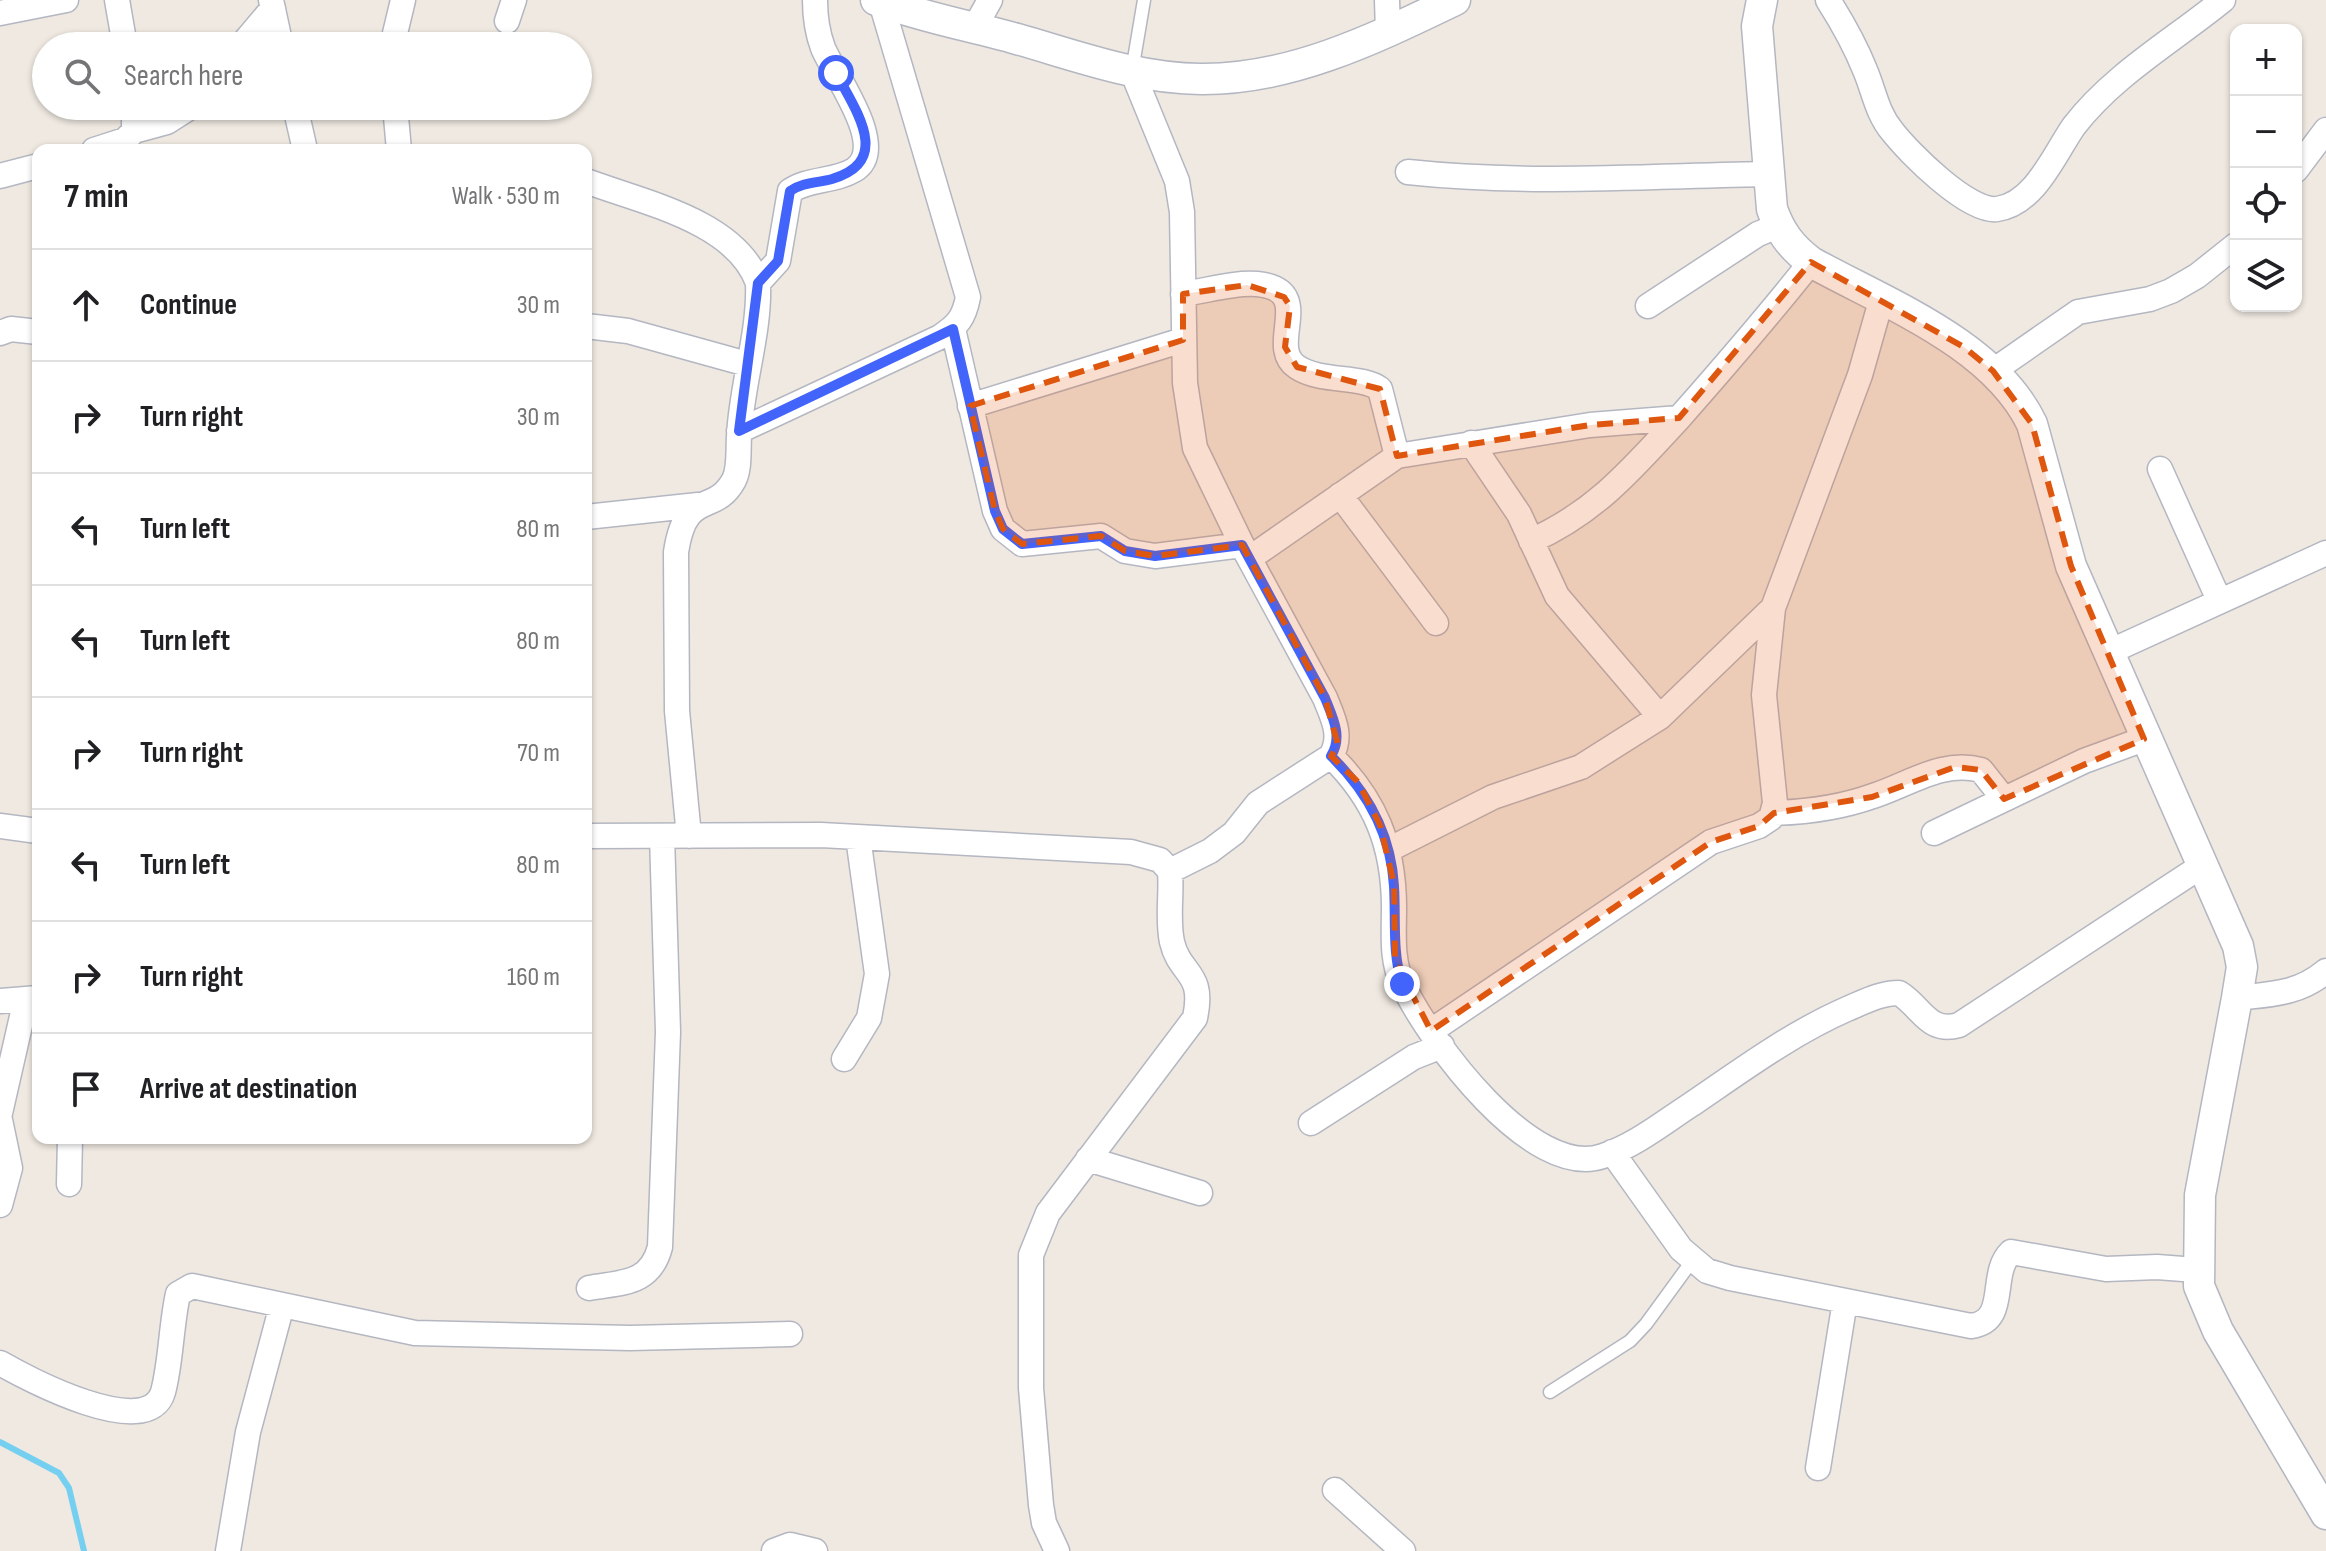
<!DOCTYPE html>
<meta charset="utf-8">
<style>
:root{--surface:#fff;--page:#f6f6f6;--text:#202124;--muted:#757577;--line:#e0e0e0}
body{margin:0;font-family:"Sofia Sans Condensed",sans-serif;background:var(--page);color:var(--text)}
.controls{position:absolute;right:24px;top:24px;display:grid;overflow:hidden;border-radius:16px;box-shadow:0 2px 6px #0004}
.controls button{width:72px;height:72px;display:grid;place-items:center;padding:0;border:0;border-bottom:2px solid var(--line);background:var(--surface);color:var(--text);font:40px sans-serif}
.stop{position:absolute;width:24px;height:24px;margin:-18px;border:6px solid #4264fb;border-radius:50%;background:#fff}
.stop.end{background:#4264fb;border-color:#fff;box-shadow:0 2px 8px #0008}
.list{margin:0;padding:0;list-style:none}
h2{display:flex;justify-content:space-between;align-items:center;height:104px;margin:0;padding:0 32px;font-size:34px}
h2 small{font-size:26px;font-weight:400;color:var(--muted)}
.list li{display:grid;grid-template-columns:52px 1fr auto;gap:24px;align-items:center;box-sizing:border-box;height:112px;padding:0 32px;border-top:2px solid var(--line)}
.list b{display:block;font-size:30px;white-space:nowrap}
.list em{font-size:26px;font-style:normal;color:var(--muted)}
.icon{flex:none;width:44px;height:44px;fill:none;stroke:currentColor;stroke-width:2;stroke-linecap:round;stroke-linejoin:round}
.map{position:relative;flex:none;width:2326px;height:1551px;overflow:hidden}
.search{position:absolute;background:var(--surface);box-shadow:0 2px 6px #0004;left:32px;top:32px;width:560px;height:88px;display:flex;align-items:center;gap:20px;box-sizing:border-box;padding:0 28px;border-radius:44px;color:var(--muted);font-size:30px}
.panel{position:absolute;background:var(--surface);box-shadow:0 2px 6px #0004;left:32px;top:144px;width:560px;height:1000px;border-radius:16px}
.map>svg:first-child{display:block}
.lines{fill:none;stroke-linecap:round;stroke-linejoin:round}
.stream{stroke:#75cff0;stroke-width:6}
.service-casing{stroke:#b4b7c1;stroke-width:15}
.minor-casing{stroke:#b4b7c1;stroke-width:27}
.tertiary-casing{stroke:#b4b7c1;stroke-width:33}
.service{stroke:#fff;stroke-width:12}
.minor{stroke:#fff;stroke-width:24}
.tertiary{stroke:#fff;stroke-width:30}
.route{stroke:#4264fb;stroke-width:10}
.marked{fill:#df570e;fill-opacity:0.2;stroke:#df570e;stroke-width:6;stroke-dasharray:16 10;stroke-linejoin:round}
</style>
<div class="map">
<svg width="2326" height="1551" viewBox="0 0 2326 1551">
<rect width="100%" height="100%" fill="#efe9e1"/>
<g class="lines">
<path class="stream" d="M0 1442 59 1473 69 1488 84 1551"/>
<defs>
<path id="service" d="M1132 71 1144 0
M1550 1392 1630 1341 1646 1324 1692 1261"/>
<path id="minor" d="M117 0 125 46
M271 0 281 46
M1387 0 1388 32
M1828 0C1842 22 1855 45 1865 70 1874 91 1877 113 1892 131 1909 153 1969 213 1997 209 2035 204 2055 153 2074 126 2113 75 2174 40 2223 0
M0 13 66 0
M507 21 514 0
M975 27 990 0
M241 46 273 8
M392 46 403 0
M1132 71 1177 181 1182 212 1185 383 1195 448 1242 545 1325 698C1333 718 1343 736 1331 756L1258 803 1234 833 1210 851 1170 871
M295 106 305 150
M395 106 399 150
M134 131 167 122 192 106
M94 150 125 140 134 131V106
M2296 170 2326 130
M1408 172C1529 185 1649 176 1770 174
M0 176 38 166
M586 181C642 202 736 221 758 283 760 334 741 386 739 437 738 450 740 468 734 480 714 517 686 487 676 552L677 711 689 836
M758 283 778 261 790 191C809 178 834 182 854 170 890 148 834 75 823 48 817 32 815 17 815 0
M1183 294C1206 291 1234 282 1257 284 1318 290 1265 346 1297 367 1321 383 1361 375 1380 389L1397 456
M1648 306 1758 234 1778 226
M586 326 628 331 747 364
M953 329 995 511 1003 529 1022 544 1101 536 1125 551 1155 556 1242 545
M0 333 11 329 38 332
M1993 371 2078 312 2150 299 2171 291 2197 276 2236 245
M970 406 1183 340
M739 431 940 337C958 325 964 318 968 297L881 2
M1471 443 1519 514 1557 596 1660 717
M2160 469 2219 600
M1340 495 1436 623
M586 517 698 505
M1531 541C1596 512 1632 469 1680 417 1725 366 1769 315 1811 262
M1250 558 1397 456 1590 425 1679 418
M2109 652 2326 553
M1331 756C1375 799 1394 845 1394 908 1394 933 1391 961 1403 985 1429 1040 1532 1181 1603 1156 1636 1145 1664 1122 1692 1104 1742 1070 1792 1033 1847 1009 1864 1002 1880 993 1899 993 1922 1007 1928 1034 1959 1025L2203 865
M1774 813C1807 812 1842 807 1873 796 1908 785 1943 759 1981 770L2004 799
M0 826 38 831
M1934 833 2084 761 2144 739
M586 836 821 835 1131 852 1160 860 1170 871C1172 894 1167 919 1172 942 1180 976 1205 971 1195 1018L1048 1213 1031 1255V1388L1041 1505 1044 1523 1057 1551
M1388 850 1493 797 1581 767 1660 717 1773 608
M2237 998C2272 994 2299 994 2326 971
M0 1001 38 998
M1431 1031 1711 842 1759 826 1771 818 1775 803 1764 695 1773 608 1860 375 1881 301
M844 1059 869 1018 877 974 858 837
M0 1113 26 999
M0 1120 10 1168 0 1205
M1311 1123 1414 1057 1442 1046
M1612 1152 1681 1249 1707 1271 1730 1278 1971 1326C2010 1321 1988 1274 2011 1252L2106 1269 2157 1267 2196 1270
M1088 1159 1200 1193
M69 1184 70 1138
M589 1288C622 1282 650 1285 660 1247L668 1032 662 836
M0 1363C26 1378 148 1443 163 1392 171 1363 171 1325 178 1294L192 1286 415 1333 630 1338 790 1334
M1818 1468 1845 1301
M1335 1490 1403 1551
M228 1551 248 1432 282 1305
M774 1551 790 1545 815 1551"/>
<path id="tertiary" d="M876 0C921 17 971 26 1017 39 1077 56 1138 79 1201 79 1291 80 1376 38 1455 0
M1762 0 1757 26 1772 209C1780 232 1791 247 1811 262 1885 303 1994 344 2032 424L2071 566 2238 946 2242 967 2237 998 2200 1195 2199 1286 2218 1331 2326 1514"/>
</defs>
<use href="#service" class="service-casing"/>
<use href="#minor" class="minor-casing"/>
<use href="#tertiary" class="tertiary-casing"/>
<use href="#service" class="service"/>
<use href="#minor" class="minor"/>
<use href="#tertiary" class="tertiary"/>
</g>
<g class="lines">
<path class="route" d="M836 73C856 111 893 161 832 179 817 183 803 182 790 191L778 261 758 283 739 431 953 329 995 511 1003 529 1022 544 1101 536 1125 551 1155 556 1242 545 1325 698C1333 718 1343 737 1331 756 1367 791 1391 834 1394 886 1396 920 1392 951 1402 984"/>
</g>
<path class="marked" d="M1811 262 1964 347 1993 371 2032 424 2071 566 2144 739 2004 799 1981 770 1955 767 1872 797 1774 813 1759 826 1711 842 1431 1031 1395 961 1394 884 1380 825 1358 782 1331 756 1338 745 1325 698 1242 545 1155 556 1125 551 1101 536 1022 544 1003 529 995 511 970 406 1183 340V294L1247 285 1284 297 1290 306 1285 347 1297 367 1380 389 1397 456 1590 425 1679 418Z"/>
</svg>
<div class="controls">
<button>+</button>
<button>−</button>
<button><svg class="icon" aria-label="locate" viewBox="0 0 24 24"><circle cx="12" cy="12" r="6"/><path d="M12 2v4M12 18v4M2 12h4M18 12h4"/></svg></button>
<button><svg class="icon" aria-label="layers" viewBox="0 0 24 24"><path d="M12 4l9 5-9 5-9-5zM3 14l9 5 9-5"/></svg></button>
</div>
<div class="stop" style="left:836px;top:73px"></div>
<div class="stop end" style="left:1402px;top:984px"></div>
<div class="search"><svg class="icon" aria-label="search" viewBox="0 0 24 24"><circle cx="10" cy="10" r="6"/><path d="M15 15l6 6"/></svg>Search here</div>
<section class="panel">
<h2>7 min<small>Walk · 530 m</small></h2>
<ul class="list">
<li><svg class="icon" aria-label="ahead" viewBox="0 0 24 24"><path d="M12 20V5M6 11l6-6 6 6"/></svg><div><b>Continue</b></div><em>30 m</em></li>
<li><svg class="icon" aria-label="right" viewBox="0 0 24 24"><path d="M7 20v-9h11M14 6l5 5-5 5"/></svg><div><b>Turn right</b></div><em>30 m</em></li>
<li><svg class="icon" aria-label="left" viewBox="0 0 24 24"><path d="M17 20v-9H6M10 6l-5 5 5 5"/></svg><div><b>Turn left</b></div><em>80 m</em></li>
<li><svg class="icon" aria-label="left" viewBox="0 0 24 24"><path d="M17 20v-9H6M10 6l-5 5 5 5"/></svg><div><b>Turn left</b></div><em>80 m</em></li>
<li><svg class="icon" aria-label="right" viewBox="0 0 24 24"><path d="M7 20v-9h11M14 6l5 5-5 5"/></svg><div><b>Turn right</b></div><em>70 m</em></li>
<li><svg class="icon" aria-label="left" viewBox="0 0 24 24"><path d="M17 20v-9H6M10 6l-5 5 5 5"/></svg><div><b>Turn left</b></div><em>80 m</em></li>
<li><svg class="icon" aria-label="right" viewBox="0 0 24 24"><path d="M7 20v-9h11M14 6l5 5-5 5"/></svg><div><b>Turn right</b></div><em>160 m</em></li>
<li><svg class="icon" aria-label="arrive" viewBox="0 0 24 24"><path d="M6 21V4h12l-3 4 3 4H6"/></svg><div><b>Arrive at destination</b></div></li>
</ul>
</section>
</div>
